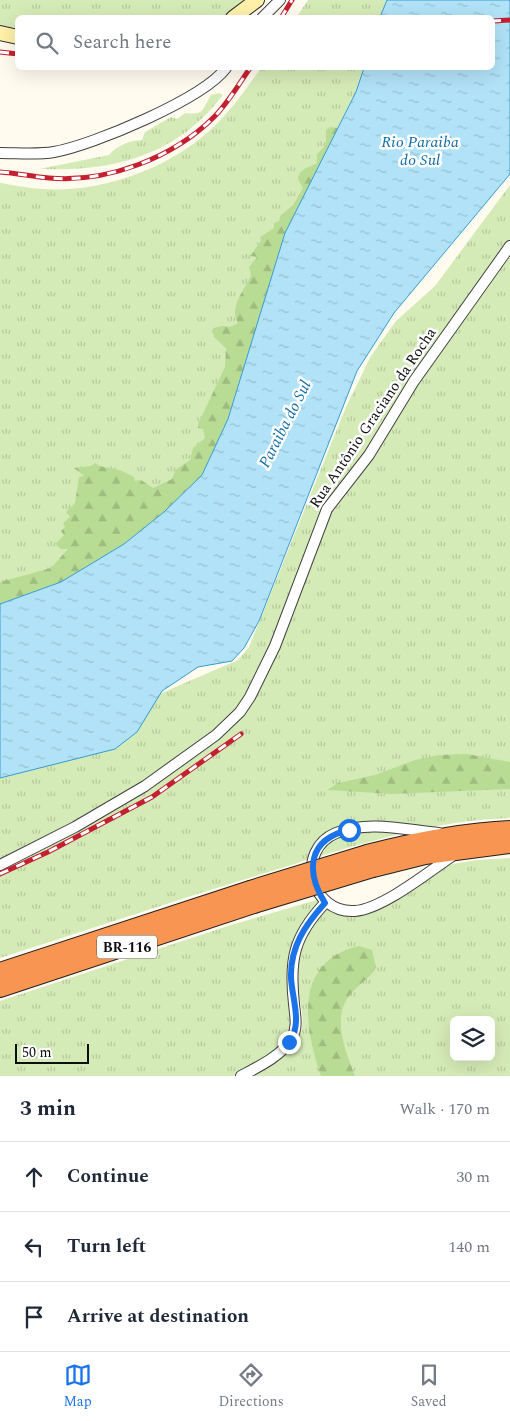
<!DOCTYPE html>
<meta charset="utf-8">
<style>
:root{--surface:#fff;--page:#f2f2f3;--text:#1f2937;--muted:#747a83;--line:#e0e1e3;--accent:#1a73e8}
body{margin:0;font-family:Spectral,serif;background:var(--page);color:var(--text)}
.controls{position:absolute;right:15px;bottom:15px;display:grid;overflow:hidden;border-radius:8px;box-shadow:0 5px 20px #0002}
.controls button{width:45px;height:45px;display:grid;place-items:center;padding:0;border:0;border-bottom:1px solid var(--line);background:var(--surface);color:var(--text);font:25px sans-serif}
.scale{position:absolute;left:15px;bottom:12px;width:74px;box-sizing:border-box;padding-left:5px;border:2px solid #0e0e0e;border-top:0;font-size:14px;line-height:18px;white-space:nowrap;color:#0e0e0e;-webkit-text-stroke:4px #fff;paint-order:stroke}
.stop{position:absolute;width:15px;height:15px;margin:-11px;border:4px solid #1a73e8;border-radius:50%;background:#fff}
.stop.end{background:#1a73e8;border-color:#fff;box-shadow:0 1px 5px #0008}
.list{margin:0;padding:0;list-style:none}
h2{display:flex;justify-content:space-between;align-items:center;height:65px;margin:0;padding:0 20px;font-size:21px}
h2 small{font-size:16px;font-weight:400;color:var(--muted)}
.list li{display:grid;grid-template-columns:32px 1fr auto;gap:15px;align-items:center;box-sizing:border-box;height:70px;padding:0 20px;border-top:1px solid var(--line)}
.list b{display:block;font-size:19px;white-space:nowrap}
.list em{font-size:16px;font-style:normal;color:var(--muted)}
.icon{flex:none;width:28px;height:28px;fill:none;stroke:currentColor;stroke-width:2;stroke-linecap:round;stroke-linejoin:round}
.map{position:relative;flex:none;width:510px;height:1076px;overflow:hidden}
.search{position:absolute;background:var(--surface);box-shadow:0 5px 20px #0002;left:15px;right:15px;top:15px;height:55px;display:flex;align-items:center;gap:12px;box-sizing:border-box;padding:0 18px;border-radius:8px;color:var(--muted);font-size:19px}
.sheet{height:275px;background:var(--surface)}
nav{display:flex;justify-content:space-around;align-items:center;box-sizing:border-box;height:70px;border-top:1px solid var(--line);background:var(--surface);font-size:14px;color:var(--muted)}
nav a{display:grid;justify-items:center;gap:2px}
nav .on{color:var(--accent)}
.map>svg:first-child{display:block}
.grass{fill:url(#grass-tufts);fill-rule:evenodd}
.forest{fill:url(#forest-firs)}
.water{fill:url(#water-ripples);stroke:#359cd2}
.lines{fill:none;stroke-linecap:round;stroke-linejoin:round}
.street-casing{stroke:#414141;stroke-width:12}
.secondary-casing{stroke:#303030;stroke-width:16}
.highway-casing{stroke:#1f1f1f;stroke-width:20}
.street{stroke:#fff;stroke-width:10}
.secondary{stroke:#fff1aa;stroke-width:14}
.highway{stroke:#f99552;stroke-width:18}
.rail-casing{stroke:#c32031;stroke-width:5}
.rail{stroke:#fff;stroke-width:3;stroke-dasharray:9;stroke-linecap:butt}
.highway-bridge-casing{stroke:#1f1f1f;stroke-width:20;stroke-linecap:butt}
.highway-bridge{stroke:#f99552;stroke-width:18}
.route{stroke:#1a73e8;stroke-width:6}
.labels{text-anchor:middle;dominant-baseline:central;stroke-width:5;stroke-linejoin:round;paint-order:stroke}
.shield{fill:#fff;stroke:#565656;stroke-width:1}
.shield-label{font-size:14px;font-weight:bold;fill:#0e0e0e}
.street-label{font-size:15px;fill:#0e0e0e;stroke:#fff}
.water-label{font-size:16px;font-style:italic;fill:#126da5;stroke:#fff}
</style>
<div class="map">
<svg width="510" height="1076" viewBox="0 0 510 1076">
<defs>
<pattern id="grass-tufts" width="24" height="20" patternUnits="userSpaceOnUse" patternTransform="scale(1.25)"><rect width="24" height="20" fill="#d5ebb7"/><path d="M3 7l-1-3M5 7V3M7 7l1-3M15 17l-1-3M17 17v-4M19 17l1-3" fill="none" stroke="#b6c89c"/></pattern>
<pattern id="forest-firs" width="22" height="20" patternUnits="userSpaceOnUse" patternTransform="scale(1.25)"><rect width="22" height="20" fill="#b9dc95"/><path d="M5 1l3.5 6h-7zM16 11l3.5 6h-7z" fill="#9ebc7f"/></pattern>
<pattern id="water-ripples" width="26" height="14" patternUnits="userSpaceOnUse" patternTransform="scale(1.25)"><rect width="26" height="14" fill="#b1e2f8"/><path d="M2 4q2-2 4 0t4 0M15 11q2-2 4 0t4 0" fill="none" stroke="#97c1d3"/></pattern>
</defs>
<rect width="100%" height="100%" fill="#fffbef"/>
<path class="grass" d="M0 0H247L223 17 18 18 17 31 0 27Z
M308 0H387L380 17 296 18Z
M261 68H364L356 92 285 233 202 475 0 604V183C14 185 28 188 42 189 97 193 159 172 202 137 225 119 244 92 261 68Z
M219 93 223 95C176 156 114 172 39 169L109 155C116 146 131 140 142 140L145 132 171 117 177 119 185 113C205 115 201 111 211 95Z
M510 185V818C435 820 360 844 288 866 192 895 96 927 0 958V763L238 660 249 647 346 407 371 356 396 321 435 286Z
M510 858V1076H249C264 1065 288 1055 298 1039 310 1019 294 992 296 971 298 940 308 929 325 906L352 913 441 866 477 860ZM454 1020H491V1057H454Z
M320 899 323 903 301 931 294 1024 288 1041 257 1064 233 1076H0V1001L228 926Z"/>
<path class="forest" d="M330 127 338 128 240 380 228 419 202 475 164 512 124 544 61 582 0 604V582L51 568 68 549H61L55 544 64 535 61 531 65 527 63 523 70 517 66 512 75 503 79 477 84 476 74 468 91 466 95 463C103 469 110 467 119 470 123 471 130 475 134 477L135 481 141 480 153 488 172 479 175 470 190 460 193 448 205 438 203 429 198 428V424L225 367 226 348 214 337 213 328 223 326 230 327 238 323C228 306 246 289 251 275L249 267 257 257 250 256 261 241 260 237 274 228V223L279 221 280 216 293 205 303 188 298 179C300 168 308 168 317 163V154L326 145V130Z
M467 754 510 762V789L391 794 327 790 338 783 375 775 415 760 439 755Z
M359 946 372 950 376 967C370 979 358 984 350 995 331 1017 346 1053 355 1076H321C304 1027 293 961 359 946Z"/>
<path class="water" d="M387 0H510V174L394 313 357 371 259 621 244 648 232 661 198 667 162 691 137 732 115 749 0 778V604L61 582 124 544 164 512 202 475 228 419 285 233 356 92 364 68H492V18L380 17Z"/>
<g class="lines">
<defs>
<path id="street" d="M262 18 280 0
M0 153C18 153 37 155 54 152 93 145 203 99 226 68
M439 833C406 830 368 820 336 833 295 850 310 914 355 911 383 909 431 870 455 854
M0 865 75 827 145 786 216 735 240 712 250 697 275 646 327 509 369 455 414 381 510 246
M241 1076C258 1067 283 1055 292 1038 298 1027 295 1015 294 1004 289 959 294 936 325 903"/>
<path id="secondary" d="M233 18 257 0
M0 33 18 37"/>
<path id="highway" d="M367 854C414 842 461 832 510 830
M373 868 425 855 510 844
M0 972 250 890
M0 988 254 904"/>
</defs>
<use href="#street" class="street-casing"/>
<use href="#secondary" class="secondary-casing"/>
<use href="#highway" class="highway-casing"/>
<use href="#street" class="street"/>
<use href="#secondary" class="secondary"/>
<use href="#highway" class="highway"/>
<defs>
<path id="rail" d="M281 18 292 0
M492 21 510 20
M0 52 18 54
M0 172C17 173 33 177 49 178 107 183 173 158 214 117 228 103 239 84 250 68
M0 874 48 852 152 797 241 734"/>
</defs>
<use href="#rail" class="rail-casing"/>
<use href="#rail" class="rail"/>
<defs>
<path id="highway-bridge" d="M250 890 367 854
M254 904 373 868"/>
</defs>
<use href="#highway-bridge" class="highway-bridge-casing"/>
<use href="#highway-bridge" class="highway-bridge"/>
</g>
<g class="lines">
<path class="route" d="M289 1042C303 1025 292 998 291 978 290 947 305 925 325 903 305 871 308 839 349 830"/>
</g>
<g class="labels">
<rect class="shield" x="97" y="935.5" width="60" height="23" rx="4"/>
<g class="shield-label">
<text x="127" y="947">BR-116</text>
</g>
<g class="street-label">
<text transform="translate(373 418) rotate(-56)">Rua Antônio Graciano da Rocha</text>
</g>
<g class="water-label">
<text x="420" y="142">Rio Paraiba<tspan x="420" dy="18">do Sul</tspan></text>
<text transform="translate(285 424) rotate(-63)">Paraiba do Sul</text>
</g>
</g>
</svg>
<div class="controls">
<button><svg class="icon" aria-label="layers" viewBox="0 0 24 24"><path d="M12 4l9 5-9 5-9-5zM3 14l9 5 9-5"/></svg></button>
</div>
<div class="scale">50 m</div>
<div class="stop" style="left:349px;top:830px"></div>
<div class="stop end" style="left:289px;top:1042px"></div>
<div class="search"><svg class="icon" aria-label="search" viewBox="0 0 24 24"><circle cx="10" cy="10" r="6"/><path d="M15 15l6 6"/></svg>Search here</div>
</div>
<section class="sheet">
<h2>3 min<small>Walk · 170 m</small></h2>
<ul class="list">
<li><svg class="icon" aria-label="ahead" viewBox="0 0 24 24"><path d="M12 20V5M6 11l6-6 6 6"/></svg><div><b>Continue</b></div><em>30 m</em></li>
<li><svg class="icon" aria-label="left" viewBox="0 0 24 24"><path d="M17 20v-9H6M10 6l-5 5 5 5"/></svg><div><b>Turn left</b></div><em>140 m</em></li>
<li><svg class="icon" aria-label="arrive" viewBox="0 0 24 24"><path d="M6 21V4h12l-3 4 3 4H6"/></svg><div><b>Arrive at destination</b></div></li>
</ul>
</section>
<nav>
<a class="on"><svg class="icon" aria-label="map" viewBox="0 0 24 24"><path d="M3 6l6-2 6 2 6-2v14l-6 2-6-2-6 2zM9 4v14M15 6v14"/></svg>Map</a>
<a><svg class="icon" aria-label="directions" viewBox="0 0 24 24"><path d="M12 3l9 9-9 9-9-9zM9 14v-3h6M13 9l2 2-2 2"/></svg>Directions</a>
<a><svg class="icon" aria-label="saved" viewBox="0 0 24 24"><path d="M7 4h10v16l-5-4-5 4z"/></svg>Saved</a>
</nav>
